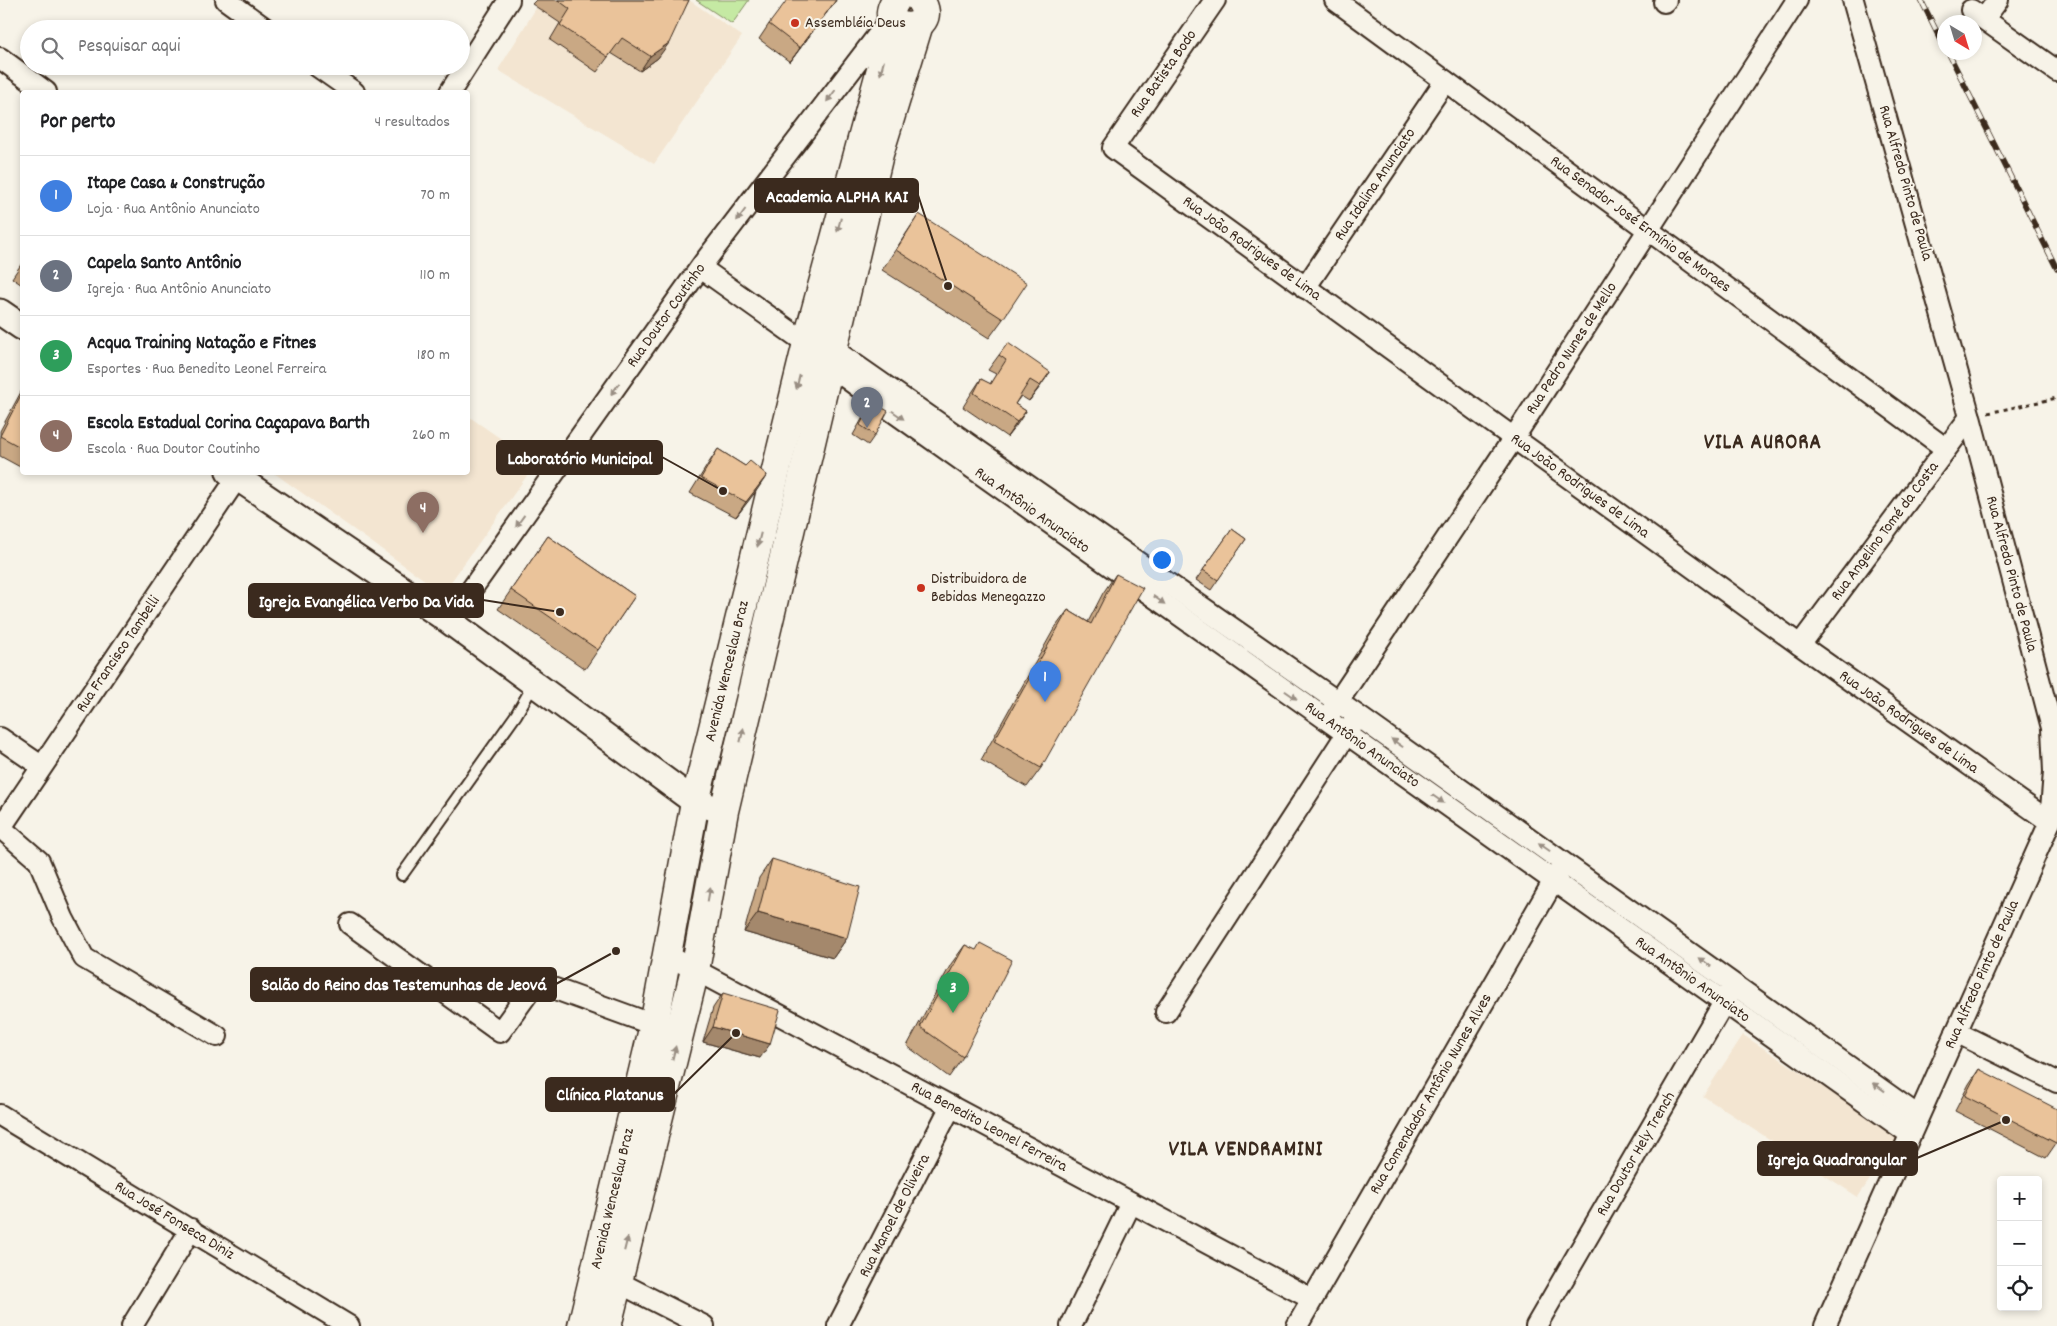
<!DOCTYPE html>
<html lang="pt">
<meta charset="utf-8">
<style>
:root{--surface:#fff;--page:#f2f2f2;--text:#202124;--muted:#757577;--line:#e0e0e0;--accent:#0b8043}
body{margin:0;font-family:Dekko,sans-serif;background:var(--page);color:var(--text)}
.controls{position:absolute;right:15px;bottom:15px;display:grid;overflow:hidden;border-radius:5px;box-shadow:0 2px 8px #0003}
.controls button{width:45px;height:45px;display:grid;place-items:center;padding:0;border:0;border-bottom:1px solid var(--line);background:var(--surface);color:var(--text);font:25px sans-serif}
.compass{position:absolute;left:1937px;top:15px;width:45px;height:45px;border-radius:50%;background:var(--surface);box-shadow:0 2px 8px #0003;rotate:142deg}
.you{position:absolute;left:1161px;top:559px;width:18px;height:18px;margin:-12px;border:4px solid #fff;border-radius:50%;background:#1a73e8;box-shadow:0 0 0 8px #1a73e833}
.badge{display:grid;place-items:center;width:32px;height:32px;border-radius:50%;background:var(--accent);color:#fff;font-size:16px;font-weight:700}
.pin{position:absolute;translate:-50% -41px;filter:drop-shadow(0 1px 2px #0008)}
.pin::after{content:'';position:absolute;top:26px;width:18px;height:15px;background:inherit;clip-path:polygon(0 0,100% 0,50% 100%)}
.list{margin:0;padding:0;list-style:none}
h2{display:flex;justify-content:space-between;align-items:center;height:65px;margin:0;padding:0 20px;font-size:21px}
h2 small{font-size:16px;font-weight:400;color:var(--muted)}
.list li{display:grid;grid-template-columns:32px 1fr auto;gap:15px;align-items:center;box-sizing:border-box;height:80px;padding:0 20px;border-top:1px solid var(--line)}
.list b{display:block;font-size:19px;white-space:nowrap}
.list p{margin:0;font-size:16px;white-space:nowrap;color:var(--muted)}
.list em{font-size:16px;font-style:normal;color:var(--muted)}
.icon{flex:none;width:28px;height:28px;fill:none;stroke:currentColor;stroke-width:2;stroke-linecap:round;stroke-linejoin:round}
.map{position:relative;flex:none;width:2057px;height:1326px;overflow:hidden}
.search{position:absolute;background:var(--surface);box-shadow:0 2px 8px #0003;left:20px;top:20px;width:450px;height:55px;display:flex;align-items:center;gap:12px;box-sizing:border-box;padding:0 18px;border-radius:28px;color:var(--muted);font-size:19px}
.panel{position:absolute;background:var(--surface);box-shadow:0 2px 8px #0003;left:20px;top:90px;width:450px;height:385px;border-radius:5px}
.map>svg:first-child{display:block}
.built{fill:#f3e5d1}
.green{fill:#c5e9a3;stroke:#808a60}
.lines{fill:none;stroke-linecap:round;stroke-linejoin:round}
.service-casing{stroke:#3b2a1e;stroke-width:14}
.minor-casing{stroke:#3b2a1e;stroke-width:24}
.tertiary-casing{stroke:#3b2a1e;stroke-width:29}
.secondary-casing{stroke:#3b2a1e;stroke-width:31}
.path{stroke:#3b2a1e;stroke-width:3;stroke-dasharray:4 4;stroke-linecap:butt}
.service{stroke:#f7f3e8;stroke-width:10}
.minor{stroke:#f7f3e8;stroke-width:20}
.tertiary{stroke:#f7f3e8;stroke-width:25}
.secondary{stroke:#f7f3e8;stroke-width:28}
.rail-casing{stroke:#3b2a1e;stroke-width:5.5}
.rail{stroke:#f7f3e8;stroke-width:4;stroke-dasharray:11;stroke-linecap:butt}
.wall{fill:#c9a884;stroke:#3b2a1e}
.shaded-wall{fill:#a4886c;stroke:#3b2a1e}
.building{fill:#eac39a;stroke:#3b2a1e}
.oneway{fill:#998e83}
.poi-dot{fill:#c8321e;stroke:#f7f3e8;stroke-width:2}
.labels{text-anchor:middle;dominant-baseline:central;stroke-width:4;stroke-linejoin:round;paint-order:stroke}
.poi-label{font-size:16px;fill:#3b2a1e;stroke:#f7f3e8;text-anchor:start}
.street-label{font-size:16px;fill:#3b2a1e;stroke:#f7f3e8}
.district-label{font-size:21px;font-weight:bold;letter-spacing:1px;fill:#3b2a1e;stroke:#f7f3e8}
.leader{fill:none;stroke:#3b2a1e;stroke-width:2}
.callout-dot{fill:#3b2a1e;stroke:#f7f3e8;stroke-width:2}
.callout{fill:#3b2a1e;stroke:#3b2a1e;stroke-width:2}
.callout-label{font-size:18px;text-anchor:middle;font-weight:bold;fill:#fff}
</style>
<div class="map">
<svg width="2057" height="1326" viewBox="0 0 2057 1326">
<rect width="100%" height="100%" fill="#f7f3e8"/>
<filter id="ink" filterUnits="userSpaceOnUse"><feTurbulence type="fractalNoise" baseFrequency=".02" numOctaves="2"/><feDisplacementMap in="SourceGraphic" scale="10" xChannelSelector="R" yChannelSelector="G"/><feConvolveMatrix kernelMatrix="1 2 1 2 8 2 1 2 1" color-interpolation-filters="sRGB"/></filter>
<g filter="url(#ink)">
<path class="built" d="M541 0H689L742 36 654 164 498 70Z
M468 416 536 463 443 593 274 473 468 472Z
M1743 1035 1899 1136 1858 1197 1703 1096Z"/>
<path class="green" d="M696 0H749L732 24Z"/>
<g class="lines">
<defs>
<path id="service" d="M402 875 516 715 534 684"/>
<g id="minor">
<path d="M226 0 266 29"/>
<path id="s1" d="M1215 0 1113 148 1800 645 2050 822"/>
<path id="s2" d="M1335 0 1945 448"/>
<path d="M1664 2 1666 0"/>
<path d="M1971 10 2057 71"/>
<path d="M1984 19 1998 0"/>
<path d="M0 58 46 92"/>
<path d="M317 66 354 92"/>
<path d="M450 92 509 0"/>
<path id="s3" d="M701 268 819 352 830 366 864 391 1910 1134"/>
<path id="s4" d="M1305 288 1445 81"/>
<path d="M821 352 834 350 1358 716 1918 1116"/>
<path id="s5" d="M449 621 705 261 891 18"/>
<path id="s6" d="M1800 645 1970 417"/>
<path id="s7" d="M1331 712 1513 439 1797 0"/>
<path d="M0 738 41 766"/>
<path d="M1 828 39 861 63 918 84 958 217 1036"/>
<path id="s8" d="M0 829 237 478"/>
<path d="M350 924 500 1032 536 982 654 1025"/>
<path id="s9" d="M667 955 1312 1299"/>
<path d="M1166 1012 1353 724"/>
<path d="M1956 1032 2057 1082"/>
<path id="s10" d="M0 1115 349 1326"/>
<path d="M608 1277 704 1326"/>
<path d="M132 1326 191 1229"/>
<path id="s11" d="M838 1326 951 1106"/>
<path d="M1071 1326 1131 1203"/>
<path id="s12" d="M1297 1326 1560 870"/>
<path id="s13" d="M1536 1326 1730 992"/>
<path id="s14" d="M1825 1326 2050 822 2054 772 2052 728 1970 417 1853 0"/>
</g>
<path id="tertiary" d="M0 312 22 327
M229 472 449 621 695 802 724 811"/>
<g id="secondary">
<path d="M896 0C872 36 944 35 920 0"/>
<path id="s15" d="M582 1326 654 1025 695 802 809 335 894 21"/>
<path d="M607 1326 695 970 724 811 879 154 919 24"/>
</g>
</defs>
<use href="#service" class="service-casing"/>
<use href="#minor" class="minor-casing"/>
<use href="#tertiary" class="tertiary-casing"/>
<use href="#secondary" class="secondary-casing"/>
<path class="path" d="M1988 413 2057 398"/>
<use href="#service" class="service"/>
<use href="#minor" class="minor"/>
<use href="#tertiary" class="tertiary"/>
<use href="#secondary" class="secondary"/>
<defs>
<path id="rail" d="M1921 0 1944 46
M1948 52 2057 269"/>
</defs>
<use href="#rail" class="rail-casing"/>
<use href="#rail" class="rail"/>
</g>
<path class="wall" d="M536 0H689L658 58 640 71 611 53 597 72 550 40 560 23 532 4Z
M836 0 790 62 759 39 769 24Z
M919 214 1003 319 989 338 882 270Z
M22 263V285L12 278Z
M999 355 1050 372 1029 401 1021 396 1015 404 1026 411 1007 437 963 407 971 394 981 379 990 384 996 374 988 370Z
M22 390V468L0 456V431Z
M872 402 875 435 868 445 853 435 866 412Z
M718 449 745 466 767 475 736 517 690 493 708 464Z
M1232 529 1246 539 1211 590 1196 580Z
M548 536 635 596 585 669 498 609Z
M1116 574 1041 768 1027 787 981 760 1054 629 1068 610 1088 622 1103 593Z
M772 859 847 938 833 958 744 932 759 878Z
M965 945 975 950 963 1057 949 1077 907 1046 951 964Z
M723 993 760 1058 703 1042 713 1008Z
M1979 1069 2057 1142 2046 1158 1955 1111 1969 1084Z"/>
<path class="shaded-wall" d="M836 0 831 7 790 62 800 48Z
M669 43 658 58 640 71 650 56Z
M1050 372 1040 387 1029 401 1040 386Z
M1026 411 1016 426 1007 437 1017 422Z
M767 475 757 490 736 517 746 502Z
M758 913 847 938 833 958 744 932Z
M713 1027 770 1044 760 1058 703 1042Z"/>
<path class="building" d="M558 0H689L669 43 650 56 622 38 608 57 560 25 570 9Z
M787 0H836L800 48 769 24Z
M919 214 1027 283 1003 319 896 250Z
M1008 343 1050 372 1040 386 1030 380 1015 404 1026 411 1017 422 974 393 981 379 991 384 1006 360 999 355Z
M22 393V448L0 436Z
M872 402 888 411 875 435 860 425Z
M718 449 745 466 750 461 767 475 746 502 701 478Z
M1232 529 1246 539 1218 580 1203 570Z
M548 536 635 596 598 650 511 590Z
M1116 574 1143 588 1041 768 994 741 1068 610 1091 624Z
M772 859 860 887 847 938 758 913Z
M980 943 1012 960 963 1057 920 1027 965 945 976 950Z
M723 993 780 1010 770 1044 713 1027Z
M1979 1069 2057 1109V1142L2056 1143 1965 1096Z"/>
<defs><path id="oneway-solid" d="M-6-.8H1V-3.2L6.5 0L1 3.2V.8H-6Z" transform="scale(1.25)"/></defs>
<g class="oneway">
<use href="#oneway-solid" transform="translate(882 68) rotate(105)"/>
<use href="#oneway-solid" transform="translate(831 96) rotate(127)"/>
<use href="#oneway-solid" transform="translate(741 215) rotate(127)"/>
<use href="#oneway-solid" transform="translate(839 225) rotate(105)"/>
<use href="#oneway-solid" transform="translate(798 382) rotate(104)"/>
<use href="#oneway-solid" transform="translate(615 389) rotate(126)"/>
<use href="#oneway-solid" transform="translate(898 415) rotate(35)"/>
<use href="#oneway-solid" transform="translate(520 521) rotate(126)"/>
<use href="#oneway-solid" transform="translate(759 540) rotate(104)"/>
<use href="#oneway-solid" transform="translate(1159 600) rotate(35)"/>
<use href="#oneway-solid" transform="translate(1291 695) rotate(35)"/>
<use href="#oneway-solid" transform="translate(742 735) rotate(-77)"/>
<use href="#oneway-solid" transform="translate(1397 743) rotate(-145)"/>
<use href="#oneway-solid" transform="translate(1438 799) rotate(35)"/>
<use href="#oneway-solid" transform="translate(1544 847) rotate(-145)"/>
<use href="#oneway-solid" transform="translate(709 894) rotate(-80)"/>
<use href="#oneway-solid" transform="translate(1705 962) rotate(-145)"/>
<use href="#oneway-solid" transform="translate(674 1053) rotate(-76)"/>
<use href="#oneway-solid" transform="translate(1879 1087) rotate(-144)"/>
<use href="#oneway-solid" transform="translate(626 1244) rotate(-76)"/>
</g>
</g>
<g class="poi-dot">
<circle cx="795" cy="23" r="5"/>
<circle cx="921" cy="588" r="5"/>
</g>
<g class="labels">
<g class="poi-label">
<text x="805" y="23">Assembléia Deus</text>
<text x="931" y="579">Distribuidora de<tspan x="931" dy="18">Bebidas Menegazzo</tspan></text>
</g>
<g class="street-label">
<text transform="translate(1164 74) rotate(-55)">Rua Batista Bodo</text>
<text transform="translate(1905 183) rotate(74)">Rua Alfredo Pinto de Paula</text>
<text stroke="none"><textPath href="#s4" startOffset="125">Rua Idalina Anunciato</textPath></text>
<text stroke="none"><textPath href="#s2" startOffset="379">Rua Senador José Ermínio de Moraes</textPath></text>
<text stroke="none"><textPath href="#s1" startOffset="351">Rua João Rodrigues de Lima</textPath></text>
<text stroke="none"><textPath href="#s5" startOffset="375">Rua Doutor Coutinho</textPath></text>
<text stroke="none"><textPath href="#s7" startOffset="436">Rua Pedro Nunes de Mello</textPath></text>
<text stroke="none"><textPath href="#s1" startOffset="756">Rua João Rodrigues de Lima</textPath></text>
<text stroke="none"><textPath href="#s3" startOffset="411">Rua Antônio Anunciato</textPath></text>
<text stroke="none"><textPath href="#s6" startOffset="142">Rua Angelino Tomé da Costa</textPath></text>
<text transform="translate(2011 574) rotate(75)">Rua Alfredo Pinto de Paula</text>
<text stroke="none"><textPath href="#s8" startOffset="211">Rua Francisco Tambelli</textPath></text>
<text stroke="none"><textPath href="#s15" startOffset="671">Avenida Wenceslau Braz</textPath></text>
<text stroke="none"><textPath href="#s1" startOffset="1161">Rua João Rodrigues de Lima</textPath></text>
<text stroke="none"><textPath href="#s3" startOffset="816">Rua Antônio Anunciato</textPath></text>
<text stroke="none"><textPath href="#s14" startOffset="385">Rua Alfredo Pinto de Paula</textPath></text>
<text stroke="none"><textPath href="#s3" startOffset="1221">Rua Antônio Anunciato</textPath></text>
<text stroke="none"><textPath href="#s12" startOffset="268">Rua Comendador Antônio Nunes Alves</textPath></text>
<text stroke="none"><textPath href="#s9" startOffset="365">Rua Benedito Leonel Ferreira</textPath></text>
<text stroke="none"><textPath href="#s13" startOffset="199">Rua Doutor Hely Trench</textPath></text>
<text stroke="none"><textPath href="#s15" startOffset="131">Avenida Wenceslau Braz</textPath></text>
<text stroke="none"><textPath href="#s11" startOffset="124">Rua Manoel de Oliveira</textPath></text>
<text stroke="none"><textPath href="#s10" startOffset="204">Rua José Fonseca Diniz</textPath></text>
</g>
<g class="district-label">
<text x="1763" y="444">VILA AURORA</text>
<text x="1246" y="1151">VILA VENDRAMINI</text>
</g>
</g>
<path class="leader" d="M948 286L918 195M723 491L662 457M560 612L483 600M616 951L556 984M736 1033L674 1094M2006 1120L1917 1158"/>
<g class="callout-dot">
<circle cx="948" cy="286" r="5"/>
<circle cx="723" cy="491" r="5"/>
<circle cx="560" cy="612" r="5"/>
<circle cx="616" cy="951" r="5"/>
<circle cx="736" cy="1033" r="5"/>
<circle cx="2006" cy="1120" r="5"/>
</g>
<g class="callout">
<rect x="755" y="179" width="163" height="33" rx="5"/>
<rect x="497" y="441" width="165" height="33" rx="5"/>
<rect x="249" y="584" width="234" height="33" rx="5"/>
<rect x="251" y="968" width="305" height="33" rx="5"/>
<rect x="546" y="1078" width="128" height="33" rx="5"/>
<rect x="1758" y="1142" width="159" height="33" rx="5"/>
</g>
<g class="callout-label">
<text x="837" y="202">Academia ALPHA KAI</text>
<text x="580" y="464">Laboratório Municipal</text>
<text x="366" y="607">Igreja Evangélica Verbo Da Vida</text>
<text x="404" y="990">Salão do Reino das Testemunhas de Jeová</text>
<text x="610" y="1100">Clínica Platanus</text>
<text x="1837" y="1165">Igreja Quadrangular</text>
</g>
</svg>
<div class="controls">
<button>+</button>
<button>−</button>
<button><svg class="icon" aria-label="locate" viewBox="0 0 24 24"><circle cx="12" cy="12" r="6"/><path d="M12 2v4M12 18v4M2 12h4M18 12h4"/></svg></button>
</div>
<svg class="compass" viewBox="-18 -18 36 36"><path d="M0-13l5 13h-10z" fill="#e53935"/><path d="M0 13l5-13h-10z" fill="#757577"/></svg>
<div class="you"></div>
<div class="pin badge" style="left:1045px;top:702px;background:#3f7fe0">1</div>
<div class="pin badge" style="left:867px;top:428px;background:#6b7280">2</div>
<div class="pin badge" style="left:953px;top:1013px;background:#2e9e5b">3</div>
<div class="pin badge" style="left:423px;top:533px;background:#8d6e63">4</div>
<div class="search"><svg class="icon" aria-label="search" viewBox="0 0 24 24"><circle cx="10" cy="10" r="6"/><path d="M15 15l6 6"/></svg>Pesquisar aqui</div>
<section class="panel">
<h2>Por perto<small>4 resultados</small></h2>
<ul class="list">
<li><span class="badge" style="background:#3f7fe0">1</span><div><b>Itape Casa &amp; Construção</b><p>Loja · Rua Antônio Anunciato</p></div><em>70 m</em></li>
<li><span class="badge" style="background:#6b7280">2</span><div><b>Capela Santo Antônio</b><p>Igreja · Rua Antônio Anunciato</p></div><em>110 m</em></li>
<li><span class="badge" style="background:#2e9e5b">3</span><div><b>Acqua Training Natação e Fitnes</b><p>Esportes · Rua Benedito Leonel Ferreira</p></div><em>180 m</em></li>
<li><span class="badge" style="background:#8d6e63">4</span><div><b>Escola Estadual Corina Caçapava Barth</b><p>Escola · Rua Doutor Coutinho</p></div><em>260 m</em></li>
</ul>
</section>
</div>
